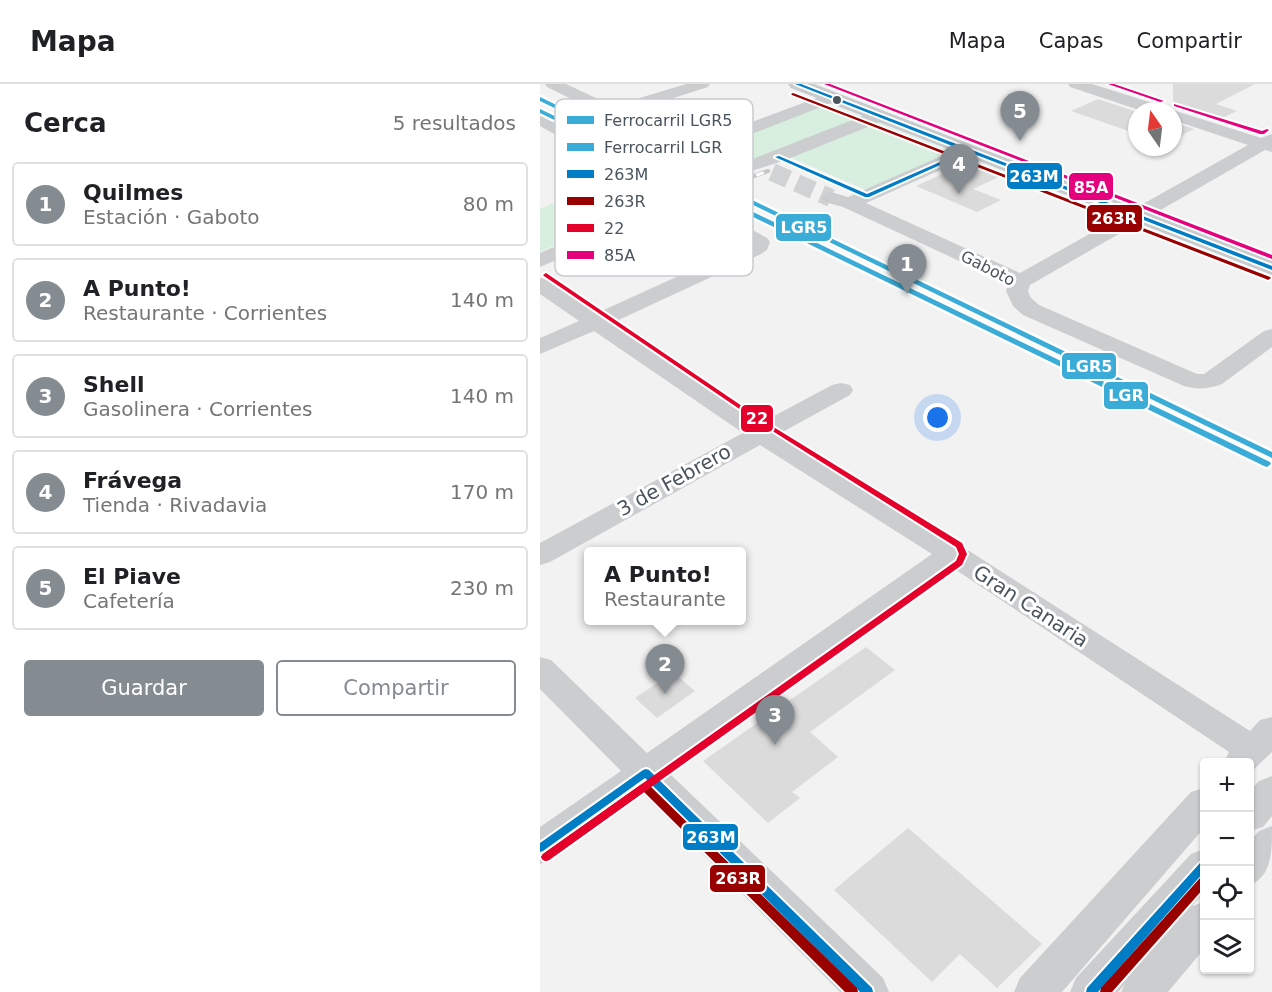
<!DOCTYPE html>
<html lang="es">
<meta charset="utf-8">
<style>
:root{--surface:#fff;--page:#f2f2f2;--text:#202124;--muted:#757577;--line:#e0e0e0;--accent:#848b91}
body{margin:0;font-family:"DejaVu Sans",sans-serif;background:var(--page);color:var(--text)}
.controls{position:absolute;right:18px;bottom:18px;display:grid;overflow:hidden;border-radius:6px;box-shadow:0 2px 4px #0004}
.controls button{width:54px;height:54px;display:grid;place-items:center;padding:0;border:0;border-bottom:2px solid var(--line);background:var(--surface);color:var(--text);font:30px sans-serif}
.compass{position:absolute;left:588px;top:18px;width:54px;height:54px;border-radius:50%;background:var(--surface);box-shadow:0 2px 4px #0004;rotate:346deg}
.you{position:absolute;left:398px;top:334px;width:21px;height:21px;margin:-15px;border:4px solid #fff;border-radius:50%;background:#1a73e8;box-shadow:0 0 0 9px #1a73e833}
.badge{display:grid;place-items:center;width:39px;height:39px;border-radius:50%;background:var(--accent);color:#fff;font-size:20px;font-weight:700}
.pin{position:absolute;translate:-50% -50px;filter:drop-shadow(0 2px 3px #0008)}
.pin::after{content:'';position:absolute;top:32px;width:21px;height:18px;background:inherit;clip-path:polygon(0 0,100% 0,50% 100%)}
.popup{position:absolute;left:44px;top:463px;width:162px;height:78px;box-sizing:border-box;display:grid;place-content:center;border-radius:6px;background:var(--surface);filter:drop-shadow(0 2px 4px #0005);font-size:20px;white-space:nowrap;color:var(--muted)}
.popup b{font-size:22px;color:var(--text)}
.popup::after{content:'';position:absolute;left:50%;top:100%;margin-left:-12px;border:12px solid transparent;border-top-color:var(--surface)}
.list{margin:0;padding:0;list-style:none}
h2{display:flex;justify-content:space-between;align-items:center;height:78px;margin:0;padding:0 24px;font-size:26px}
h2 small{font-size:20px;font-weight:400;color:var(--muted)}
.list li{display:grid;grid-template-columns:39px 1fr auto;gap:18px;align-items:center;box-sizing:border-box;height:84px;margin:0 12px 12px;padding:0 12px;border:2px solid var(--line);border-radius:6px}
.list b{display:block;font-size:22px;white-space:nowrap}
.list p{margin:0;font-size:20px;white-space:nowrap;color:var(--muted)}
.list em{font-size:20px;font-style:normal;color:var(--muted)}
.actions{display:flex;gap:12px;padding:18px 24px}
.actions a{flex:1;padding:14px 0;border:2px solid var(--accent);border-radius:6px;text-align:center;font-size:21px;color:var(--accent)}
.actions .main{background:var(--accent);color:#fff}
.icon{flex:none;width:33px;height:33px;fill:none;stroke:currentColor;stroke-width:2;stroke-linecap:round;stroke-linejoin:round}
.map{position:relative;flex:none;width:732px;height:908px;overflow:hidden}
header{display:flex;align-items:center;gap:36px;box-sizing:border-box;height:84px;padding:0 30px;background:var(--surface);border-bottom:2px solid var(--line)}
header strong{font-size:28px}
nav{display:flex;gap:33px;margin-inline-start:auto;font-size:21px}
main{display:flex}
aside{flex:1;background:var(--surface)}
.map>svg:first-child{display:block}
.green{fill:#d8efe0}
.building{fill:#dbdbdc}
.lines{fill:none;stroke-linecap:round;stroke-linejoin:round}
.minor-tunnel{stroke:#d0d2d4;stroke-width:18;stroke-dasharray:18 9;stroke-linecap:butt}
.minor{fill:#cbcdcf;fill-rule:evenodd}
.major{fill:#c8cbce;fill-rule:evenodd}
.rail-casing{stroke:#c6c8c9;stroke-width:4.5}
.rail{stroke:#fff;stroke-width:3;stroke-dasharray:8;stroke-linecap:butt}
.bus-1-casing{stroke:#fff;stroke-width:4}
.bus-2-casing{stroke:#fff;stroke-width:4}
.bus-3-casing{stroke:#fff;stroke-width:4}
.bus-4-casing{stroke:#fff;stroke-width:4}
.bus-1{fill:#007dc5;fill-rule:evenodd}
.bus-2{fill:#990100;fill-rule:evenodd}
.bus-3{fill:#e4002b;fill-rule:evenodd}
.bus-4{fill:#e5007d;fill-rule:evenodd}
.rail-1-casing{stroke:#fff;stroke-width:5}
.rail-2-casing{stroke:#fff;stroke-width:5}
.rail-1{fill:#3aacd7;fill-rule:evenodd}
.rail-2{fill:#3aacd7;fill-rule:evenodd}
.bus-dot{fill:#49545d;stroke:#fff;stroke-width:2}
.labels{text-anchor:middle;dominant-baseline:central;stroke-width:6;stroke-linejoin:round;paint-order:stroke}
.far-street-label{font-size:16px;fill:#49545d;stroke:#fff}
.street-label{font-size:20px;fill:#49545d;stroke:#fff}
.key{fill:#fff;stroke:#c8ccce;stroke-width:1.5}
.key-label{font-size:16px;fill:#49545d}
.line-badge{stroke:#fff;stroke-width:2}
.badge-label{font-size:16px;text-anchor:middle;font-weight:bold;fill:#fff}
</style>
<header>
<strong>Mapa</strong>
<nav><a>Mapa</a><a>Capas</a><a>Compartir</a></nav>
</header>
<main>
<aside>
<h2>Cerca<small>5 resultados</small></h2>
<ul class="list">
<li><span class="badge">1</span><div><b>Quilmes</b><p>Estación · Gaboto</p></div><em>80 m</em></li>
<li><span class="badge">2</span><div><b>A Punto!</b><p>Restaurante · Corrientes</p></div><em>140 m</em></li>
<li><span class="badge">3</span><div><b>Shell</b><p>Gasolinera · Corrientes</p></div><em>140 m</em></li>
<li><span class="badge">4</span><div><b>Frávega</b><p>Tienda · Rivadavia</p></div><em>170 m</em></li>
<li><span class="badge">5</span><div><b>El Piave</b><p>Cafetería</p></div><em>230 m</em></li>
</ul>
<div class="actions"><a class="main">Guardar</a><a>Compartir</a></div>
</aside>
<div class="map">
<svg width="732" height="908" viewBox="0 0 732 908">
<rect width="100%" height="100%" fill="#f2f2f2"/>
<path class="green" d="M286 20 324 33 198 85 159 69Z
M334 37 413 68 326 106 247 72Z
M80 89 120 114 0 168V125Z"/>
<path class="building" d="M633 0H715L676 20 697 27 676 37 633 24Z
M558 15 597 28V50L531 27Z
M633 38 654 45 633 56Z
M420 82H437L461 92 433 105 461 116 437 128 376 102Z
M326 563 355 586 270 648 298 673 252 708 260 714 228 739 163 677Z
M133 588 155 607 117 634 95 614Z
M368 744 502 860 457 904 420 870 392 898 294 806Z"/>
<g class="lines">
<path class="minor-tunnel" d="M232 88 291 114"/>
<path class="minor" d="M5 0H26L73 22 146 0H170L168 3 87 29 153 60 287 10H299L301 13 299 16 168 67 197 81 333 28H345L347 32 345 36 243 77 196 92 145 71 7 3Z
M528 0H552L625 23 627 27H602L530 3Z
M633 26 721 54 732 50V68L725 66 490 201 488 207 491 214 499 221 657 290H664L724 247 732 245V263L682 300C668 305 658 306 644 302L483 231 473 222 466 207 469 200 303 123 284 118 281 114 284 110 291 108 308 113 422 63H434L437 67 434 71 326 119 480 189 708 61 633 36V27H629Z
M0 30 227 154 230 158 227 166 221 170 72 239 221 339 292 301 301 299 310 301 313 306 310 311 239 350 423 463 710 647 720 636 732 633V668L710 689V678H684L689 668 413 484 130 690 343 894 349 908H300L103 710 13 775 0 780V743L81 687 0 605V573L11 576 107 669 392 470 220 361 10 478 0 481V459L203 349 54 247 0 270V254L39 237 0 210V194L8 195 57 229 209 160 142 122 0 183V169L128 114 0 42Z
M732 692V732L723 743 710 747V707L719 697Z
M664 704V744L522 908H474L480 894 651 708Z
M732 742C732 768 732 792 710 801V757L719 747Z
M664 765V808L652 822 664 818V865L628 908H581L585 900 578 908H530L536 894 651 770Z"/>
<path class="major" d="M248 0H274L732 176V191L251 4Z"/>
<defs>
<path id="rail" d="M156 113 228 87"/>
</defs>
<use href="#rail" class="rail-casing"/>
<use href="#rail" class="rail"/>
<defs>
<path id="bus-1" d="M255 0H261L732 182V186L429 68 329 113H325L235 73 239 72 327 110 425 67Z
M106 685 109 686 332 904 333 908H320L105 694 3 767 0 768V759L103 686Z
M664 778V788L558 908H546L547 904 660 779Z"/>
<path id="bus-2" d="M253 9 730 193 731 194 728 196 726 195 252 11 251 10Z
M105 699 108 700 317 904 318 908H305L104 708 9 776 6 777 3 776 1 773 3 770 102 700Z
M664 793V804L572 908H560L561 904 660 794Z"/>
<path id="bus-3" d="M6 189 227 339 422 459 427 470 422 481 9 776 6 777 3 776 1 773 3 770 416 477 419 470 416 463 223 341 4 192 3 191Z"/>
<path id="bus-4" d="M284 0H290L732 171V175Z
M568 0H574L624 17 620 18Z
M634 20 722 47 727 45 729 46 724 50H720L634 22Z"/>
</defs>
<use href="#bus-1" class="bus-1-casing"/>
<use href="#bus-2" class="bus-2-casing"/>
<use href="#bus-3" class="bus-3-casing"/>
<use href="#bus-4" class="bus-4-casing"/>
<use href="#bus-1" class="bus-1"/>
<use href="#bus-2" class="bus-2"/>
<use href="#bus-3" class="bus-3"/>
<use href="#bus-4" class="bus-4"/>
<defs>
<path id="rail-1" d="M0 13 732 368V374L0 17Z"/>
<path id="rail-2" d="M0 25 730 378 731 380 727 383 724 382 0 29Z"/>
</defs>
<use href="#rail-1" class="rail-1-casing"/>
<use href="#rail-2" class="rail-2-casing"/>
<use href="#rail-1" class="rail-1"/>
<use href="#rail-2" class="rail-2"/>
</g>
<circle class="bus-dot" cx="297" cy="16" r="5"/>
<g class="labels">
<g class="far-street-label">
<text transform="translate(448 184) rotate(27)">Gaboto</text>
</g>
<g class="street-label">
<text transform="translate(134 396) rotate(-29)">3 de Febrero</text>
<text transform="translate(491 522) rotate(33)">Gran Canaria</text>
</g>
</g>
<rect x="15" y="15" width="198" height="177" rx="9" class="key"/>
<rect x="27" y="32" width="27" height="8" fill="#3aacd7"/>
<rect x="27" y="59" width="27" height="8" fill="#3aacd7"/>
<rect x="27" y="86" width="27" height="8" fill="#007dc5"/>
<rect x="27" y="113" width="27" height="8" fill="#990100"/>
<rect x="27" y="140" width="27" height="8" fill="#e4002b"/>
<rect x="27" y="167" width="27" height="8" fill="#e5007d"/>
<g class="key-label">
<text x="64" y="42">Ferrocarril LGR5</text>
<text x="64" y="69">Ferrocarril LGR</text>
<text x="64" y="96">263M</text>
<text x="64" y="123">263R</text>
<text x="64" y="150">22</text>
<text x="64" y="177">85A</text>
</g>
<g class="line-badge">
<rect x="466" y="78" width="57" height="28" rx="6" fill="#007dc5"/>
<rect x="528" y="88" width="46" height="29" rx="6" fill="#e5007d"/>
<rect x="546" y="120" width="57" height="29" rx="6" fill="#990100"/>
<rect x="235" y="129" width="57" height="29" rx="6" fill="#3aacd7"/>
<rect x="521" y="268" width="56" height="28" rx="6" fill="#3aacd7"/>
<rect x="563" y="297" width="46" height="29" rx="6" fill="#3aacd7"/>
<rect x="200" y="320" width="34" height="29" rx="6" fill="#e4002b"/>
<rect x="142" y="739" width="57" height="28" rx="6" fill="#007dc5"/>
<rect x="169" y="780" width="57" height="29" rx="6" fill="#990100"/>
</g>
<g class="badge-label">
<text x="494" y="98">263M</text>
<text x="551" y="109">85A</text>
<text x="574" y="140">263R</text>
<text x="264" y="149">LGR5</text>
<text x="549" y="288">LGR5</text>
<text x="586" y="317">LGR</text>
<text x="217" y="340">22</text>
<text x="171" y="759">263M</text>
<text x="198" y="800">263R</text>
</g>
</svg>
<div class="controls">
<button>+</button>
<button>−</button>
<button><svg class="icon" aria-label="locate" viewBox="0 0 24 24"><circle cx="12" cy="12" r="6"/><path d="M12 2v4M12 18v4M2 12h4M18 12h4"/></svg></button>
<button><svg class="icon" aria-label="layers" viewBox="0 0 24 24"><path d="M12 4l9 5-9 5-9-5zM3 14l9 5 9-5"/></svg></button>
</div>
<svg class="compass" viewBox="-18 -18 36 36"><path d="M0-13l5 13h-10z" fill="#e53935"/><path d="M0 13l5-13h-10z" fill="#757577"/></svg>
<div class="you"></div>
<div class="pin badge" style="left:367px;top:210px">1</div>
<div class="pin badge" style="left:125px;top:610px">2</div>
<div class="popup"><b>A Punto!</b>Restaurante</div>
<div class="pin badge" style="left:235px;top:661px">3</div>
<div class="pin badge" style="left:419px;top:110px">4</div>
<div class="pin badge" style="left:480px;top:57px">5</div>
</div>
</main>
